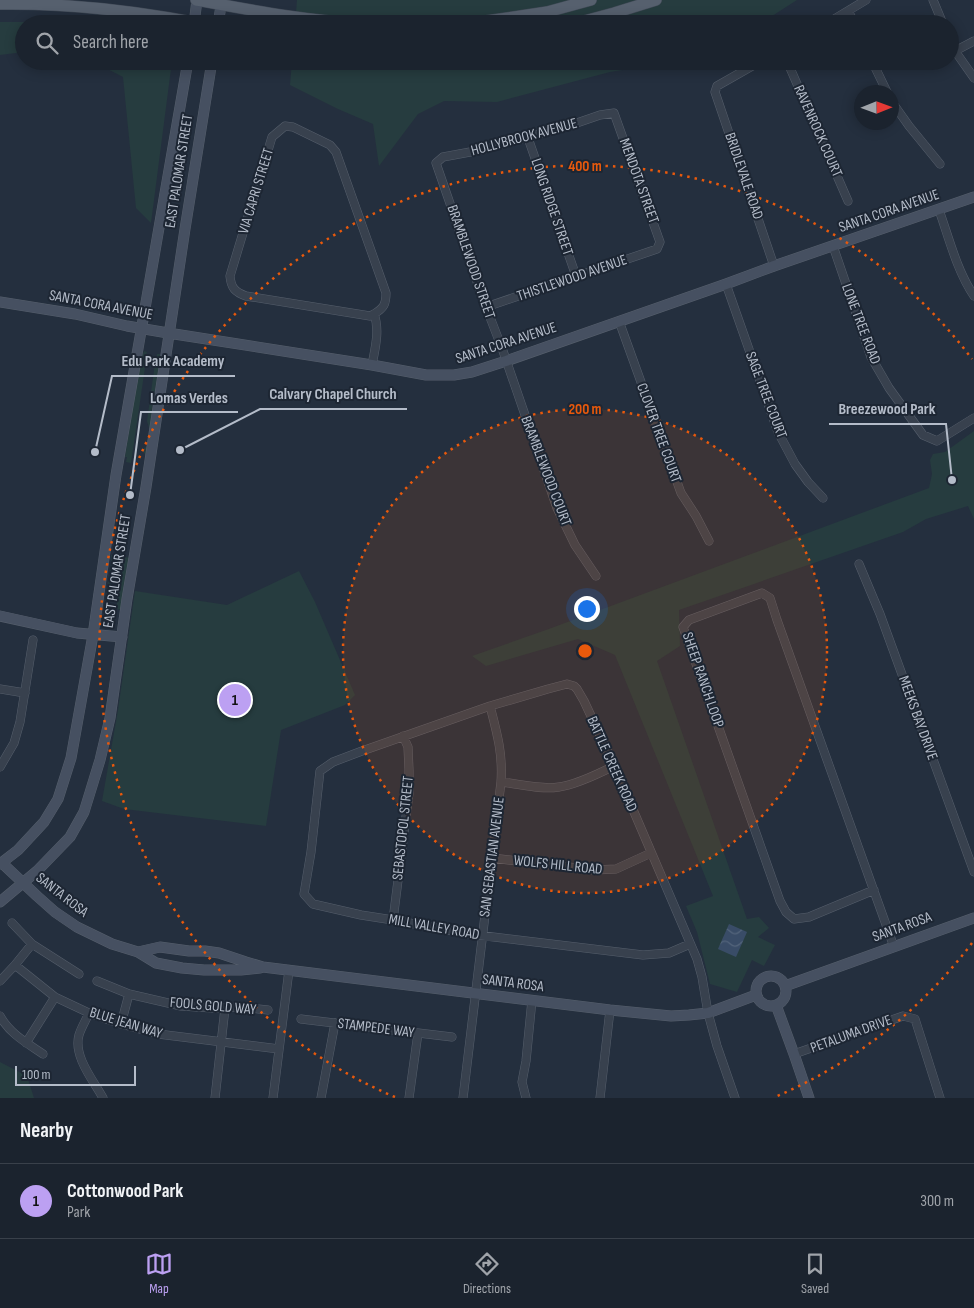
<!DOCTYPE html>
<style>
:root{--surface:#1b232e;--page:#242b36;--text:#f1f3f6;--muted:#a0a4aa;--line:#39404a;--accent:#bca0f2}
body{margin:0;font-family:"Sofia Sans Condensed",sans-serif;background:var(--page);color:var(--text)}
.compass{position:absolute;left:854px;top:85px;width:45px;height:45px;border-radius:50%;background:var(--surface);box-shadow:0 2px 12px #0003;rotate:89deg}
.scale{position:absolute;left:15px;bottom:12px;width:121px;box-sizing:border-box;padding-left:5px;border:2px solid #b4bcc9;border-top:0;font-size:14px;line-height:18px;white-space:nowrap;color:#b4bcc9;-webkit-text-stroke:4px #1d2633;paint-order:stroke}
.you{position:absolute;left:586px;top:608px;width:18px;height:18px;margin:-12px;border:4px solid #fff;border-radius:50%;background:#1a73e8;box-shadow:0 0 0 8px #1a73e833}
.badge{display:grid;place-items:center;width:32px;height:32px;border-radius:50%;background:var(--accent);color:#111;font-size:16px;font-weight:700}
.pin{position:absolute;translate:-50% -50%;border:2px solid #fff;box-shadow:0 1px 5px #0006}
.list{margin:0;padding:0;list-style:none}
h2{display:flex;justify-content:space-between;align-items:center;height:65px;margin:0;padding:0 20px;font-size:21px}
h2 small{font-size:16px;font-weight:400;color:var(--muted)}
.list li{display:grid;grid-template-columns:32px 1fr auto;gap:15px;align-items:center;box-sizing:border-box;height:75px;padding:0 20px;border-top:1px solid var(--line)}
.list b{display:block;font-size:19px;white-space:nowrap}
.list p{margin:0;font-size:16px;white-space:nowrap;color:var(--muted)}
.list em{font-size:16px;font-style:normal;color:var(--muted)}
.icon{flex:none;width:28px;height:28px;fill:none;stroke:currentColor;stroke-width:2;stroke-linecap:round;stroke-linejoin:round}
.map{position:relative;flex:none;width:974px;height:1098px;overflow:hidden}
.search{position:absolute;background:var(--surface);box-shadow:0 2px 12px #0003;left:15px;right:15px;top:15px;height:55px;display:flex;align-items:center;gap:12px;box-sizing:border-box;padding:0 18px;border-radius:28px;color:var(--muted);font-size:19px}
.sheet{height:140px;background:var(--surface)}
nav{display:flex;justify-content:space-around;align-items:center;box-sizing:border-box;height:70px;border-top:1px solid var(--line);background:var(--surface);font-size:14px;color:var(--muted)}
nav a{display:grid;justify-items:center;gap:2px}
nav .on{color:var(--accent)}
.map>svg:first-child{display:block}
.green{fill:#263c3f}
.water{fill:url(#water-waves)}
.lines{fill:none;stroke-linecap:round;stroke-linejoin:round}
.street-casing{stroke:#565f6c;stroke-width:9}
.secondary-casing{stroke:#565f6c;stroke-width:11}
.primary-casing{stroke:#414a57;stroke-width:12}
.street{stroke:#38414e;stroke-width:8}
.secondary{stroke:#465061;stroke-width:10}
.primary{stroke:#56606e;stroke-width:11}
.ring{fill:none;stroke:#e8590c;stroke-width:2.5;stroke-dasharray:2.5 5}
.labels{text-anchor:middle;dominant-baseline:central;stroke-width:4;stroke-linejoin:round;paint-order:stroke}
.street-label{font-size:15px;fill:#b4bcc9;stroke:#1d2633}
.centre{fill:#e8590c;stroke:#1d2633;stroke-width:2.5}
.ring-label{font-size:15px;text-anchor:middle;font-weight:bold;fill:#e8590c;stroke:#1d2633;stroke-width:4;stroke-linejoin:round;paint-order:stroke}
.leader{fill:none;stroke:#b4bcc9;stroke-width:2}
.callout-dot{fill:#b4bcc9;stroke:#1d2633;stroke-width:2}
.callout-label{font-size:16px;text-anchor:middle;font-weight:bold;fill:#b4bcc9;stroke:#1d2633;stroke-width:4;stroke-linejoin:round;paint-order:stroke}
</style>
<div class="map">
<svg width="974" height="1098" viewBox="0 0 974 1098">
<defs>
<pattern id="water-waves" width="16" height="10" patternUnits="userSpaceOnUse" patternTransform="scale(1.25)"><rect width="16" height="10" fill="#394c67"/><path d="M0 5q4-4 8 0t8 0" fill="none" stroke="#53647b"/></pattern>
</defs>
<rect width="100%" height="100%" fill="#242f3e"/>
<path class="green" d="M297 0H797L769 18 754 24H295Z
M0 22H46L76 24H24V52L0 55Z
M92 61H172L151 223 136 208 123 77Z
M292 61H662L653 65 610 72 497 102 444 101 418 114 379 166 373 124 338 109 290 85Z
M144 351 147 352 144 360 146 361 131 463 126 462 127 457H125L140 361Z
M157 354H160V359L152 408 148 457 143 452 144 448 148 446 150 431 147 421 155 363H156V361Z
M974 431V519L968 506 926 519 903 532 679 610 680 646 657 661 747 919 759 917 769 928 758 937 775 945 764 966 752 960 737 992 710 984 697 932 686 906 713 896 615 655 578 639 486 666 472 656 546 630 929 488 932 474 930 460 933 454 945 452Z
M111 555 116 556 108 604H105L111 565Z
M125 557 130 558 127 568 122 610 116 609Z
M299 571 315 602 355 695 345 705 281 730 266 826 124 809 102 801 118 710 135 591 227 605Z
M0 1062 27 1076 34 1098H0Z"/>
<path class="water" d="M729 924 747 932 736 957 718 949Z"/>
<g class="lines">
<defs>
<path id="street" d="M933 0 943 24
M848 11 855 24
M826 24 866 0
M950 41 955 51 974 78
M955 51 974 41
M761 61 717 86 715 92 774 266
M787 61 848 201
M872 61 887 92
M892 102 909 126 940 164
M528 138 576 276
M939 210C949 238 957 271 974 296
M833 246 871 357 889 388 923 435 937 441 974 418
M726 284 778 432 795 464 808 482 823 498
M486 307 657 249 660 242 614 113 600 115 571 125 481 150 443 157 436 163 483 299 503 351 557 508 575 545 596 576
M619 321 681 493 696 516 709 541
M372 365C375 349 380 330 374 314L370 316 246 296C235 292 231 288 230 276L272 137 285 126 293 127 330 145 336 152 386 293C386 304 384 308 374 314
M859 564 880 614 974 872
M0 689 25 693
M0 767 14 743 20 722 33 640
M501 782C520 784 540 790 559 787 575 785 600 773 614 766
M492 858 594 870 616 869 651 853
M874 890 809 917 794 919 786 912 780 901 683 627 689 620 762 593 770 598 777 620 894 947
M393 920 409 793V770L408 747 403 736
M12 923 32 944 79 974
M690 944 669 953 643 955 469 934 393 920 361 915 313 904 304 894 311 852 320 771 333 762 362 751 490 706 548 689 567 684 574 686 577 689 584 701 613 763 697 959 702 977 708 1013 717 1046 735 1098
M15 965 55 997 89 1013 121 1024 158 1034 279 1049
M0 981 15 965 32 944
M97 981 129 994 181 1006 212 1008 239 1007 268 1010
M89 1013C86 1020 81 1028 79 1035 73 1056 93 1080 103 1098
M0 1016C10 1034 27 1043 43 1054
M301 1019 452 1037
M121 1024 129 994
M26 1043 55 997
M794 1054 903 1016 915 1019 940 1098
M215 1098 225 1008
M273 1098 289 970
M321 1098 335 1023
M409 1098 418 1033
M463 1098 501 782C503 754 497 733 490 706
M526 1098 522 1082 526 1061 532 1000
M600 1098 610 1010"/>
<path id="secondary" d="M194 24 197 0
M218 24 222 0
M0 302 75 314 127 326 168 333 372 365 426 375H454L472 372 506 361 726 284 774 266 974 197
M0 616 77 633 122 637
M2 863 37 896 55 912 77 927 112 944 138 952 156 963 182 968 204 970H241L260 968
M0 864 18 850 44 822 58 799 71 758 93 635 116 475 188 61
M0 902 37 871 70 837 84 812 100 760 110 718 127 599 146 487 185 229 212 61
M138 952 160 947 189 951H205L219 953 246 962 263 967 610 1010 671 1016 689 1015 708 1013 756 995
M756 991a15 15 0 1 1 30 0a15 15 0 1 1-30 0Z
M785 986 974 918
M776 1005 794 1054 809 1098"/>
<path id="primary" d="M196 0C255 11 313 22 373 24
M0 4C68 3 136 11 203 24
M451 24 479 22 547 12 591 0
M573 24 614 13 656 0"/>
</defs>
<use href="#street" class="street-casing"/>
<use href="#secondary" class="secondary-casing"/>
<use href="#primary" class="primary-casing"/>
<use href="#street" class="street"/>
<use href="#secondary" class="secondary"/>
<use href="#primary" class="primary"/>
</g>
<circle cx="585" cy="651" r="242" fill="#e8590c" fill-opacity=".12"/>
<g class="ring">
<circle cx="585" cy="651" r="242"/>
<path d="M972 943A485 485 0 0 1 775 1097M395 1097A485 485 0 1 1 972 359"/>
</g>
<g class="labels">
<g class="street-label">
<text transform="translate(818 131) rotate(66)">RAVENROCK COURT</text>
<text transform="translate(524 137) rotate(-15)">HOLLYBROOK AVENUE</text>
<text transform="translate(179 171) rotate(-81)">EAST PALOMAR STREET</text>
<text transform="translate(744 176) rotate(71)">BRIDLEVALE ROAD</text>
<text transform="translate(639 181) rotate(70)">MENDOTA STREET</text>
<text transform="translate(256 191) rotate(-73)">VIA CAPRI STREET</text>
<text transform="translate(552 207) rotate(71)">LONG RIDGE STREET</text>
<text transform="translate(889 211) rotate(-19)">SANTA CORA AVENUE</text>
<text transform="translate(471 262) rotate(71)">BRAMBLEWOOD STREET</text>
<text transform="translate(572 278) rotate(-19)">THISTLEWOOD AVENUE</text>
<text transform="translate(101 305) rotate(11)">SANTA CORA AVENUE</text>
<text transform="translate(861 324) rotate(69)">LONE TREE ROAD</text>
<text transform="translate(506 343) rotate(-18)">SANTA CORA AVENUE</text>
<text transform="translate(766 395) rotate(69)">SAGE TREE COURT</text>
<text transform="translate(659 433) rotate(70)">CLOVER TREE COURT</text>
<text transform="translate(546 471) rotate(69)">BRAMBLEWOOD COURT</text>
<text transform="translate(117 571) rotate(-81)">EAST PALOMAR STREET</text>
<text transform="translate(703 680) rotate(71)">SHEEP RANCH LOOP</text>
<text transform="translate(918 718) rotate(70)">MEEKS BAY DRIVE</text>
<text transform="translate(612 764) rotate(66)">BATTLE CREEK ROAD</text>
<text transform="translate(403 828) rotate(-84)">SEBASTOPOL STREET</text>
<text transform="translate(492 857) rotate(-83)">SAN SEBASTIAN AVENUE</text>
<text transform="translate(558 865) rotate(6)">WOLFS HILL ROAD</text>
<text transform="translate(62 895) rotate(38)">SANTA ROSA</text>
<text transform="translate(434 927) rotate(10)">MILL VALLEY ROAD</text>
<text transform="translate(902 927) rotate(-20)">SANTA ROSA</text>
<text transform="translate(513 983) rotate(7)">SANTA ROSA</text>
<text transform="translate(213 1006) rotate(5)">FOOLS GOLD WAY</text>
<text transform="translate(126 1023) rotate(17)">BLUE JEAN WAY</text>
<text transform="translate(376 1028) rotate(7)">STAMPEDE WAY</text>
<text transform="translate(851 1034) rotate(-20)">PETALUMA DRIVE</text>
</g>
</g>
<circle cx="585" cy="651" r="8" class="centre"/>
<g class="ring-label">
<text x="585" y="171">400 m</text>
<text x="585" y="414">200 m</text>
</g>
<path class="leader" d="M95 452L112 376H235M180 450L260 409H407M130 495L141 412H238M952 480L946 424H829"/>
<g class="callout-dot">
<circle cx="95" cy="452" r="5"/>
<circle cx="180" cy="450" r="5"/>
<circle cx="130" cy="495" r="5"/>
<circle cx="952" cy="480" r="5"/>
</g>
<g class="callout-label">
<text x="173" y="366">Edu Park Academy</text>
<text x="333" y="399">Calvary Chapel Church</text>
<text x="189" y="403">Lomas Verdes</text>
<text x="887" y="414">Breezewood Park</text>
</g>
</svg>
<svg class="compass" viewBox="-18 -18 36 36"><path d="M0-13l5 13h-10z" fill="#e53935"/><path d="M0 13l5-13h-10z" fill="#a0a4aa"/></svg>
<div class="scale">100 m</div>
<div class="you"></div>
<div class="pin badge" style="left:235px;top:700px">1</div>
<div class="search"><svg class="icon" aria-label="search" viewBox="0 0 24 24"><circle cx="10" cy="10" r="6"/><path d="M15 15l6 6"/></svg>Search here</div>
</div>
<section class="sheet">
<h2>Nearby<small></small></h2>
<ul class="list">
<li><span class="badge">1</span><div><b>Cottonwood Park</b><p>Park</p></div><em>300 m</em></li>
</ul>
</section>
<nav>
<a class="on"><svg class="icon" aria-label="map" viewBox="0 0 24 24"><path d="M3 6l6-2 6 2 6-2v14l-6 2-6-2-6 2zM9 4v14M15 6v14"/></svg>Map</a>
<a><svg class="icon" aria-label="directions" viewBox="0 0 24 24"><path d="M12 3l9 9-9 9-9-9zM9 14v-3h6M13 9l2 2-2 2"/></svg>Directions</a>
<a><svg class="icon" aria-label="saved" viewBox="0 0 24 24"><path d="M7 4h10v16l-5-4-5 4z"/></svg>Saved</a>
</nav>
